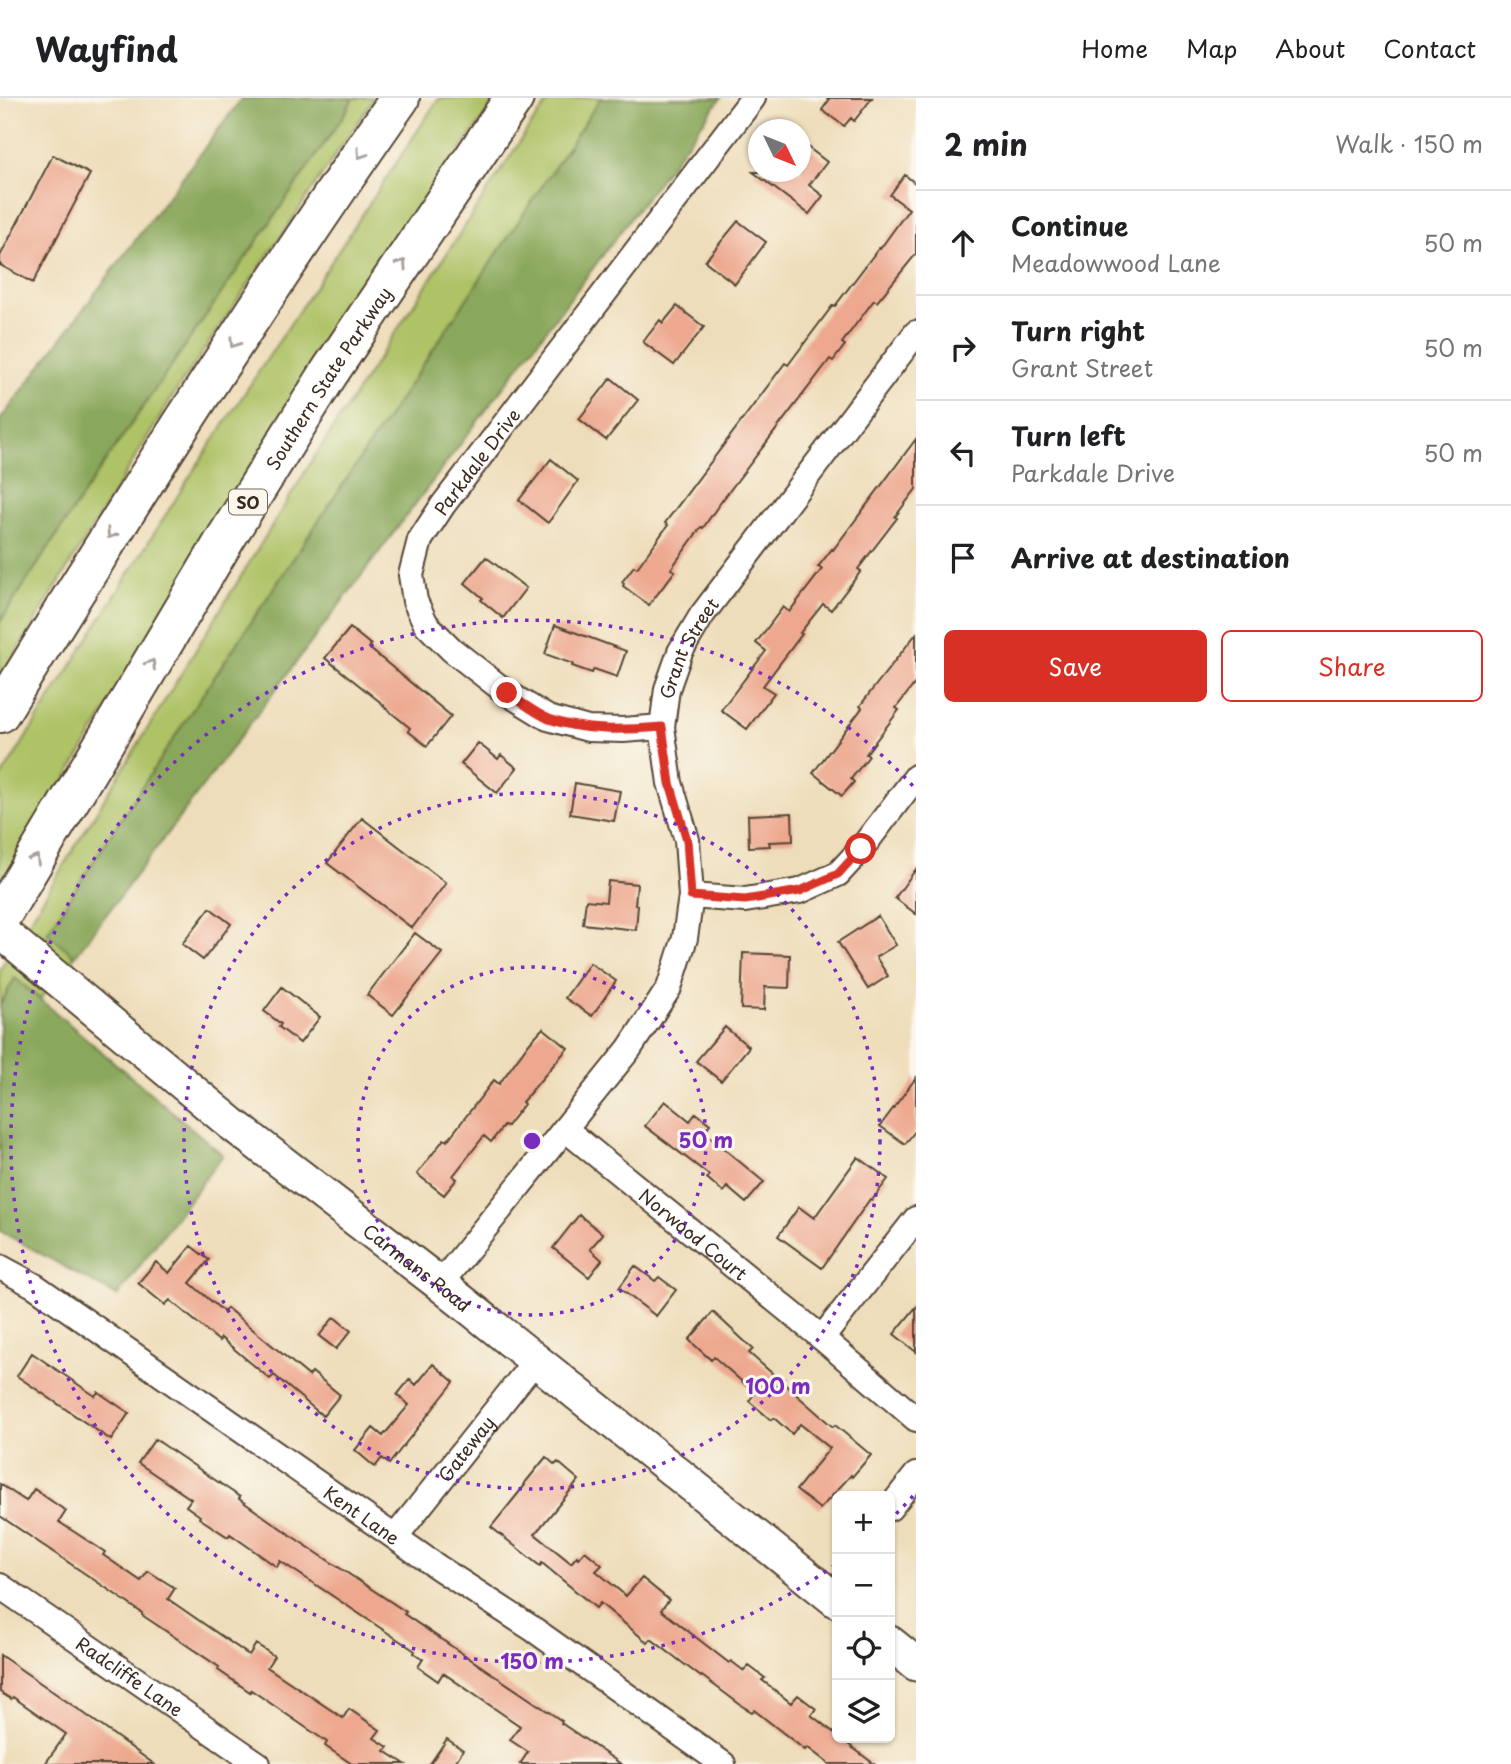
<!DOCTYPE html>
<meta charset="utf-8">
<style>
:root{--surface:#fff;--page:#f2f2f2;--text:#202124;--muted:#757577;--line:#e0e0e0;--accent:#d93025}
body{margin:0;font-family:"Playpen Sans",sans-serif;background:var(--page);color:var(--text)}
.controls{position:absolute;right:21px;bottom:21px;display:grid;overflow:hidden;border-radius:10px;box-shadow:0 2px 5px #0004}
.controls button{width:63px;height:63px;display:grid;place-items:center;padding:0;border:0;border-bottom:2px solid var(--line);background:var(--surface);color:var(--text);font:35px sans-serif}
.compass{position:absolute;left:748px;top:21px;width:63px;height:63px;border-radius:50%;background:var(--surface);box-shadow:0 2px 5px #0004;rotate:133deg}
.stop{position:absolute;width:21px;height:21px;margin:-16px;border:5px solid #d93025;border-radius:50%;background:#fff}
.stop.end{background:#d93025;border-color:#fff;box-shadow:0 2px 7px #0008}
.list{margin:0;padding:0;list-style:none}
h2{display:flex;justify-content:space-between;align-items:center;height:91px;margin:0;padding:0 28px;font-size:30px}
h2 small{font-size:23px;font-weight:400;color:var(--muted)}
.list li{display:grid;grid-template-columns:46px 1fr auto;gap:21px;align-items:center;box-sizing:border-box;height:105px;padding:0 28px;border-top:2px solid var(--line)}
.list b{display:block;font-size:26px;white-space:nowrap}
.list p{margin:0;font-size:23px;white-space:nowrap;color:var(--muted)}
.list em{font-size:23px;font-style:normal;color:var(--muted)}
.actions{display:flex;gap:14px;padding:21px 28px}
.actions a{flex:1;padding:16px 0;border:2px solid var(--accent);border-radius:10px;text-align:center;font-size:24px;color:var(--accent)}
.actions .main{background:var(--accent);color:#fff}
.icon{flex:none;width:38px;height:38px;fill:none;stroke:currentColor;stroke-width:2;stroke-linecap:round;stroke-linejoin:round}
.map{position:relative;flex:none;width:916px;height:1666px;overflow:hidden}
header{display:flex;align-items:center;gap:42px;box-sizing:border-box;height:98px;padding:0 35px;background:var(--surface);border-bottom:2px solid var(--line)}
header strong{font-size:33px}
nav{display:flex;gap:38px;margin-inline-start:auto;font-size:24px}
main{display:flex}
aside{flex:1;background:var(--surface)}
.map>svg:first-child{display:block}
.green{fill:#aec266;stroke:#747642;stroke-width:2}
.forest{fill:#8aa85b;stroke:#62693c;stroke-width:2}
.building{fill:#eda88f}
.lines{fill:none;stroke-linecap:round;stroke-linejoin:round}
.street-casing{stroke:#564535;stroke-width:28}
.secondary-casing{stroke:#564535;stroke-width:37}
.highway-casing{stroke:#564535;stroke-width:42}
.street{stroke:#fff;stroke-width:24}
.secondary{stroke:#fff;stroke-width:33}
.highway{stroke:#fff;stroke-width:38}
.oneway{stroke:#a79f9a}
.route{stroke:#d93025;stroke-width:9}
.ring{fill:none;stroke:#7b2cbf;stroke-width:3.5;stroke-dasharray:3.5 7}
.labels{text-anchor:middle;dominant-baseline:central;stroke-width:6;stroke-linejoin:round;paint-order:stroke}
.shield{fill:#fbf7ec;stroke:#75685c;stroke-width:2}
.shield-label{font-size:16px;font-weight:bold;fill:#3b2a1e}
.street-label{font-size:18px;fill:#3b2a1e;stroke:#fbf7ec}
.centre{fill:#7b2cbf;stroke:#fbf7ec;stroke-width:3.5}
.ring-label{font-size:21px;text-anchor:middle;font-weight:bold;fill:#7b2cbf;stroke:#fbf7ec;stroke-width:6;stroke-linejoin:round;paint-order:stroke}
</style>
<header>
<strong>Wayfind</strong>
<nav><a>Home</a><a>Map</a><a>About</a><a>Contact</a></nav>
</header>
<main>
<div class="map">
<svg width="916" height="1666" viewBox="0 0 916 1666">
<rect width="100%" height="100%" fill="#fbf7ec"/>
<filter id="ink" filterUnits="userSpaceOnUse"><feTurbulence type="fractalNoise" baseFrequency=".0143" numOctaves="2"/><feDisplacementMap in="SourceGraphic" scale="14" xChannelSelector="R" yChannelSelector="G"/><feConvolveMatrix kernelMatrix="1 2 1 2 8 2 1 2 1" color-interpolation-filters="sRGB"/></filter>
<filter id="wash" filterUnits="userSpaceOnUse"><feTurbulence type="fractalNoise" baseFrequency=".00686" numOctaves="4" result="noise"/><feDisplacementMap in="SourceGraphic" scale="28" xChannelSelector="R" yChannelSelector="G"/><feGaussianBlur stdDeviation="1.57" result="paint"/><feColorMatrix in="noise" values="0 0 0 0 0 0 0 0 0 0 0 0 0 0 0 0 0 1.4 0 .05"/><feComposite in="paint" operator="in"/></filter>
<g filter="url(#wash)">
<rect width="100%" height="100%" fill="#eeddba"/>
<path class="green" d="M353 0H374L171 301 0 581V524L92 383 344 17Z
M439 0H497L318 256 0 792V681L192 375Z
M551 0H601L189 617 48 834 75 858 40 901 15 880 0 907V871L313 361 528 31Z"/>
<path class="forest" d="M242 0H353L344 17 92 383 0 524V322Z
M601 0H721L75 858 47 835 189 617Z
M15 880 223 1057 117 1198 0 1133V907Z"/>
<g id="blocks">
<path class="building" d="M827 0H872L854 23 851 20 844 28 822 12 829 2Z
M801 44 827 64 809 87 823 98 809 116 753 74H801Z
M53 57 90 76 33 185 0 167V158Z
M905 77 916 86V156L877 204 874 202 842 245 845 247 833 263 830 261 718 408 703 430 701 429 671 471 675 473 649 507 623 488 624 486 622 484 634 468 637 470 668 427 665 425 785 265 788 267 833 207 835 208 879 150 880 151 909 111 890 97Z
M738 123 766 144 735 186 705 163Z
M677 208 704 229 674 267 643 244 660 222 663 225Z
M611 280 638 302 606 342 579 321Z
M916 341V391L895 419 897 420 858 471 861 473 831 512 823 506 800 535 802 536 763 588 774 595 747 631 721 612 766 553 756 545 783 509 789 514 822 471 818 469 832 451 833 452Z
M551 361 578 383 548 425 519 402Z
M486 459 526 490 503 520 481 502 483 500 465 485Z
M555 527 626 553 617 579 594 571 592 575 572 568 573 566 545 556Z
M350 530 371 547 369 550 451 618 427 648 408 633 410 630 383 608 384 607 325 560Z
M916 536V584L896 610 899 612 866 656 869 658 851 681 854 684 842 698 813 675 862 610 860 608 872 592Z
M478 645 498 661 501 657 517 670 497 695 461 666Z
M575 685 620 693 614 723 570 716Z
M792 715 793 743 769 744 770 748 749 749 748 717Z
M362 720 446 785 412 830 327 765Z
M916 771V816L895 800Z
M608 783 637 786 635 807H638L636 832 583 826 586 802 606 804Z
M210 810 231 826 203 862 182 846Z
M878 818 896 847 876 859 888 878 868 891 838 844Z
M415 835 442 855 393 917 367 897Z
M743 855 790 857 789 890 765 889 764 912 741 911Z
M590 865 616 883 592 918 565 900Z
M282 889 320 919 300 945 279 929 281 926 264 913Z
M725 929 749 949 721 983 696 963Z
M543 930 568 950 522 1004 524 1006 507 1028 504 1027 491 1044 484 1038 453 1078 457 1081 444 1097 417 1076 444 1041 447 1043 494 982 499 986 530 944Z
M916 980V1032L905 1046 880 1028Z
M665 1003 690 1023 696 1015 710 1026 704 1034 764 1084 746 1105 727 1089 723 1094 707 1080 709 1077 645 1028Z
M858 1059 888 1081 872 1102 870 1101 822 1170 778 1138 799 1109 814 1120Z
M579 1117 603 1136 590 1151 602 1162 589 1179 553 1150Z
M191 1148 209 1162 190 1185 224 1214 227 1210 309 1278 312 1274 340 1297 323 1318 274 1277 270 1281 221 1240 219 1243 170 1202 165 1207 138 1185 156 1164 169 1175Z
M635 1168 655 1183 659 1179 676 1192 656 1218 619 1190Z
M916 1209V1254L894 1236Z
M713 1214 753 1251 749 1255 833 1329 835 1327 871 1357 852 1379 851 1377 820 1411 796 1392 830 1350 800 1326 792 1336 774 1320 771 1322 749 1303 755 1295 714 1259 711 1262 689 1242Z
M334 1219 351 1233 336 1251 319 1238Z
M32 1255 95 1298 98 1294 129 1315 111 1342 17 1278Z
M433 1266 454 1284 389 1366 382 1360 375 1369 355 1352 373 1330 383 1338 409 1307 397 1297 410 1281 416 1287Z
M155 1341 240 1399 239 1401 299 1443 406 1514 404 1516 562 1623 561 1625 621 1666H520L528 1654 510 1642 520 1628 443 1575 438 1583 418 1569 423 1561 414 1555 415 1553 280 1463 277 1469 230 1436 228 1439 199 1420 200 1418 186 1408 191 1401 138 1365Z
M546 1359 555 1367 558 1364 579 1382 535 1436 571 1465 577 1458 579 1460 585 1453 602 1467 596 1473 626 1498 642 1480 669 1502 661 1512 729 1565 731 1563 744 1573 749 1568 765 1580 762 1582 791 1605 798 1597 816 1611 811 1617 837 1637V1640H840L874 1666H829L807 1649 805 1652 754 1612 752 1614 742 1608 702 1578 701 1579 651 1541 648 1545 600 1505 596 1510 542 1465 540 1468 491 1429 525 1387 524 1386Z
M0 1386 26 1403 34 1391 66 1413 59 1424 105 1454 103 1457 141 1483 148 1473 175 1490 168 1501 249 1557 256 1546 274 1558 267 1569 343 1620 349 1611 380 1632 374 1640 388 1649 385 1653 405 1666H352L325 1648 327 1644 251 1592 250 1594 218 1572 219 1569 142 1517V1515L112 1494 0 1418Z
M0 1557 85 1616 154 1666H45L66 1636 13 1599 11 1601 0 1594Z
M447 1641 463 1652 454 1666H430Z"/>
</g>
</g>
<g filter="url(#ink)">
<use href="#blocks" fill-opacity="0" stroke="#564535" stroke-width="2"/>
<g class="lines">
<defs>
<g id="street">
<path id="s1" d="M662 629 623 632 588 631 548 620 507 595 452 552 426 526 415 503 411 477 420 442 443 407 753 0"/>
<path d="M691 798 745 802 800 793 838 776 861 751 916 679"/>
<path id="s2" d="M565 1031 822 1240 916 1321"/>
<path id="s3" d="M0 1169 35 1188 439 1470 533 1531 723 1666"/>
<path id="s4" d="M440 1186 629 951 669 890 685 840 691 798 687 742 670 685 662 629 667 591 680 554 702 517 916 235"/>
<path d="M822 1240 916 1121"/>
<path d="M890 1410 916 1377"/>
<path id="s5" d="M396 1438 535 1263"/>
<path id="s6" d="M0 1488 258 1666"/>
</g>
<g id="secondary">
<path id="s7" d="M0 833 232 1026 440 1186 837 1503"/>
<path d="M890 1545 916 1566"/>
</g>
<g id="highway">
<path d="M0 615C128 407 260 200 400 0"/>
<path id="s8" d="M0 820 226 440 329 275 514 0"/>
</g>
</defs>
<use href="#street" class="street-casing"/>
<use href="#secondary" class="secondary-casing"/>
<use href="#highway" class="highway-casing"/>
<use href="#street" class="street"/>
<use href="#secondary" class="secondary"/>
<use href="#highway" class="highway"/>
</g>
<defs><path id="oneway-chevron" d="M-2-3.5L2.5 0L-2 3.5" fill="none" stroke-width="1.6" stroke-linecap="round" stroke-linejoin="round" transform="scale(1.75)"/></defs>
<g class="oneway">
<use href="#oneway-chevron" transform="translate(361 56) rotate(124)"/>
<use href="#oneway-chevron" transform="translate(402 166) rotate(-56)"/>
<use href="#oneway-chevron" transform="translate(234 245) rotate(124)"/>
<use href="#oneway-chevron" transform="translate(111 436) rotate(123)"/>
<use href="#oneway-chevron" transform="translate(151 566) rotate(-59)"/>
<use href="#oneway-chevron" transform="translate(35 761) rotate(-59)"/>
</g>
</g>
<g class="lines" filter="url(#ink)">
<path class="route" d="M507 595C520 603 535 615 549 621 585 634 624 632 662 629L670 685 687 742 691 798 745 802 800 793 838 776 861 751"/>
</g>
<g class="ring">
<circle cx="532" cy="1043" r="174"/>
<circle cx="532" cy="1043" r="348"/>
<path d="M913 1398A521 521 0 0 1 891 1421M835 1467A521 521 0 1 1 913 688"/>
</g>
<g class="labels">
<rect class="shield" x="229" y="391.5" width="38" height="25" rx="5"/>
<g class="shield-label">
<text x="248" y="404">SO</text>
</g>
<g class="street-label">
<text stroke="none"><textPath href="#s8" startOffset="632">Southern State Parkway</textPath></text>
<text stroke="none"><textPath href="#s1" startOffset="455">Parkdale Drive</textPath></text>
<text stroke="none"><textPath href="#s4" startOffset="726">Grant Street</textPath></text>
<text stroke="none"><textPath href="#s2" startOffset="166">Norwood Court</textPath></text>
<text stroke="none"><textPath href="#s7" startOffset="536">Carmans Road</textPath></text>
<text stroke="none"><textPath href="#s5" startOffset="112">Gateway</textPath></text>
<text stroke="none"><textPath href="#s3" startOffset="439">Kent Lane</textPath></text>
<text stroke="none"><textPath href="#s6" startOffset="158">Radcliffe Lane</textPath></text>
</g>
</g>
<circle cx="532" cy="1043" r="10" class="centre"/>
<g class="ring-label">
<text x="706" y="1050">50 m</text>
<text x="778" y="1296">100 m</text>
<text x="532" y="1571">150 m</text>
</g>
</svg>
<div class="controls">
<button>+</button>
<button>−</button>
<button><svg class="icon" aria-label="locate" viewBox="0 0 24 24"><circle cx="12" cy="12" r="6"/><path d="M12 2v4M12 18v4M2 12h4M18 12h4"/></svg></button>
<button><svg class="icon" aria-label="layers" viewBox="0 0 24 24"><path d="M12 4l9 5-9 5-9-5zM3 14l9 5 9-5"/></svg></button>
</div>
<svg class="compass" viewBox="-18 -18 36 36"><path d="M0-13l5 13h-10z" fill="#e53935"/><path d="M0 13l5-13h-10z" fill="#757577"/></svg>
<div class="stop" style="left:861px;top:751px"></div>
<div class="stop end" style="left:507px;top:595px"></div>
</div>
<aside>
<h2>2 min<small>Walk · 150 m</small></h2>
<ul class="list">
<li><svg class="icon" aria-label="ahead" viewBox="0 0 24 24"><path d="M12 20V5M6 11l6-6 6 6"/></svg><div><b>Continue</b><p>Meadowwood Lane</p></div><em>50 m</em></li>
<li><svg class="icon" aria-label="right" viewBox="0 0 24 24"><path d="M7 20v-9h11M14 6l5 5-5 5"/></svg><div><b>Turn right</b><p>Grant Street</p></div><em>50 m</em></li>
<li><svg class="icon" aria-label="left" viewBox="0 0 24 24"><path d="M17 20v-9H6M10 6l-5 5 5 5"/></svg><div><b>Turn left</b><p>Parkdale Drive</p></div><em>50 m</em></li>
<li><svg class="icon" aria-label="arrive" viewBox="0 0 24 24"><path d="M6 21V4h12l-3 4 3 4H6"/></svg><div><b>Arrive at destination</b></div></li>
</ul>
<div class="actions"><a class="main">Save</a><a>Share</a></div>
</aside>
</main>
